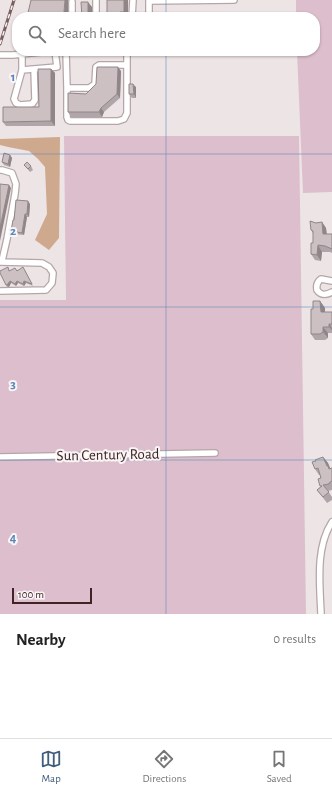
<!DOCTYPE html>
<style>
:root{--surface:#fff;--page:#f6f6f6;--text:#222;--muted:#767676;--line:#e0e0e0;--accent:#3f5e7d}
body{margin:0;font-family:"Alegreya Sans",sans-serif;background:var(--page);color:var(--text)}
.scale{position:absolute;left:12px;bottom:10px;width:80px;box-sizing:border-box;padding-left:4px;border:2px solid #3e2424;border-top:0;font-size:11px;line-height:14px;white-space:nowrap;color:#3e2424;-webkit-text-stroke:3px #f9f4f5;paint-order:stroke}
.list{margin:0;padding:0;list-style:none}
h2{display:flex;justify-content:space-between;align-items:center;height:52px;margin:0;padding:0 16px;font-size:17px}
h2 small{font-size:13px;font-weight:400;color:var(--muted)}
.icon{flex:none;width:22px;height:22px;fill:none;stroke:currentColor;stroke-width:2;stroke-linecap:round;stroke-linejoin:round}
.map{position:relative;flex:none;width:332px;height:614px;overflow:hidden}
.search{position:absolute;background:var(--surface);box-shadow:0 1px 3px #0004;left:12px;right:12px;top:12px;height:44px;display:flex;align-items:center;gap:10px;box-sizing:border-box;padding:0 14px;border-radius:16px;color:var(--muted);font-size:15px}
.sheet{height:124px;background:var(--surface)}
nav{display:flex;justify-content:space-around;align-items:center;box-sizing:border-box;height:56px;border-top:1px solid var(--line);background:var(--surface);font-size:11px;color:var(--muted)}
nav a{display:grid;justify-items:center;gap:2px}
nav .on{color:var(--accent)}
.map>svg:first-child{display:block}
.green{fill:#ddbecc}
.water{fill:#cfa98e}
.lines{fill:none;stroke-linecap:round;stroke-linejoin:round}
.minor-casing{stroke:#b5a7a7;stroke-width:8}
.minor{stroke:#fff;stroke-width:5.5}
.rail-casing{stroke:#795e5f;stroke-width:3}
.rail{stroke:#f9f4f5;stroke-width:1.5;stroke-dasharray:4.5;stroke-linecap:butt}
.wall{fill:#b0a5a8}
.shaded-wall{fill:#908688}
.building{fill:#cdc0c3;stroke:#908688}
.grid{fill:none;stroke:#5986ba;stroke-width:1;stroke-opacity:0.55}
.labels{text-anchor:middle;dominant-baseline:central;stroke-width:4;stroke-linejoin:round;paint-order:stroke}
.street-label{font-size:15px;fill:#3e2424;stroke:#f9f4f5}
.grid-label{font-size:13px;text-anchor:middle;font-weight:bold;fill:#5986ba;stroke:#f9f4f5;stroke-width:4;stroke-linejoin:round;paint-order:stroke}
</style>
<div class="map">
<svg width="332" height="614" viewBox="0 0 332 614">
<rect width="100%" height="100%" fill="#ede4e5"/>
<path class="green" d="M296 0H332V192L303 193 297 51H315V17H296Z
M64 136H299L306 614H0V300H66Z"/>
<path class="water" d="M60 137 59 238 49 250 35 240 47 214 45 167 38 159 29 151 8 147 0 145V139Z"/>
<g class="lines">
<defs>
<path id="minor" d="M96 0V17
M149 0V1L234 0
M72 2V17
M132 17 133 0
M149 17V1
M23 51 22 54V70L57 67 55 51
M66 51 67 88H89L95 84 96 67 99 65H127V51
M0 55H13L50 51
M22 70 14 99 16 103 20 105 32 104 35 100 34 69
M67 88V117L68 120 70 121H118L124 119 127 113V65
M0 170H2L12 173 16 184 15 194 7 239 2 261
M0 262 42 263 49 267 53 273 52 283 46 290 0 291
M332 281 321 279C317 282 316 285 317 290 321 296 326 295 332 292
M0 457 215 453
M321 614C320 585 315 548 332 522"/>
</defs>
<use href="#minor" class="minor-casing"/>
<use href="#minor" class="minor"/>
<defs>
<path id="rail" d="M0 44 14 0"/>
</defs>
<use href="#rail" class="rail-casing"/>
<use href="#rail" class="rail"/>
</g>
<path class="wall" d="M128 0V17H107Z
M51 69 55 73V126H6L3 122 39 107Z
M121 71 120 98 104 112 102 117H71L68 112 86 94Z
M136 87V98H132L129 94Z
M10 155 12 158 10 167 4 165 2 162Z
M24 165 31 166 33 170 30 172Z
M30 204 29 217H27L24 235 13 234 11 231 14 220Z
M322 222 326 228 327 234H332V253L330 252H322L321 261 315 260 311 254 313 243V233L311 230 316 223Z
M24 269 33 286 26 283 24 286 18 283 16 286 11 283 9 287H7L0 273 10 270H17Z
M320 301 325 308V312H332V333H328V338L325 340H315L311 334 313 309Z
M323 457 328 463 330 468H332V490L328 491 332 497V500L327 503 317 490 321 486V478L320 475H319L315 469 316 461Z"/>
<path class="shaded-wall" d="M65 0H68V17H66L64 12Z
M124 0H128V17H127L124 12Z
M88 2 92 7V17H90L88 13Z
M120 12 124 17H120Z
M118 67 121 71 120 98 117 94Z
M51 69 55 73V126L51 121Z
M133 84 136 87V98L134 94Z
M101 108 104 112 102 117 99 112Z
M10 155 12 158 10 167 8 164Z
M9 185 11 188 0 241V228Z
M28 201 30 204 29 217 27 214Z
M25 214 27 217 24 235 22 233Z
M322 222 326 228 327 240 323 234Z
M318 245 322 252 321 261 317 255Z
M10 281 11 283 9 287 7 285Z
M17 281 18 283 16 286 15 284Z
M24 281 26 283 24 286 23 284Z
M320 301 325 308V318L321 312Z
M329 324 332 328V330L329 327Z
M323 327 328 333V338L323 332Z
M323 457 328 463 330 468 332 472 327 466Z"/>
<path class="building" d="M31 0H65L64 12 66 17H27Z
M107 0H124V12H120V17H107Z
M81 2H88V13L90 17H82Z
M97 67H118L117 94 101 108 99 112H68V93L86 94 96 84Z
M38 69H51V121L3 122V107H39Z
M129 84H133L134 94H129Z
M4 153 10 155 8 164 2 162Z
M27 162 31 166 28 169 24 165Z
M0 184 9 185 0 228Z
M16 200 28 201 27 214H25L22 233 11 231 13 220H14Z
M310 221 316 223 322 222 323 234H332V249L325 246 318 245 317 255 311 254V243H313V231L311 230Z
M8 267 9 271 15 268 17 271 23 267 32 284 24 281 23 284 17 281 15 284 10 281 7 285H6L0 273V271Z
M313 301H320L321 312H332V324H329V327H323V332L320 334H311V309H313Z
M323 457 327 466H328L329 469 332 468V481L329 483V484L323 485 329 492 323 497 317 490 322 486H320L318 479 321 478 318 468 315 469 312 462 316 461 315 460Z"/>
<path class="grid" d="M166 0V17M166 51V614M0 154H332M0 307H332M0 460H332"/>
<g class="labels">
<g class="street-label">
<text transform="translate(108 455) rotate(-1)">Sun Century Road</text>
</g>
</g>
<g class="grid-label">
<text x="13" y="81">1</text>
<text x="13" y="235">2</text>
<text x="13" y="388">3</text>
<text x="13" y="542">4</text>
</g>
</svg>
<div class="scale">100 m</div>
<div class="search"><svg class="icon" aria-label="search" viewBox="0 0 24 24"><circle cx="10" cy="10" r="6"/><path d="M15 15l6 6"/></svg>Search here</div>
</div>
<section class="sheet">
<h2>Nearby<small>0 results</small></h2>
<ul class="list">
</ul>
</section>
<nav>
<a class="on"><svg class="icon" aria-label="map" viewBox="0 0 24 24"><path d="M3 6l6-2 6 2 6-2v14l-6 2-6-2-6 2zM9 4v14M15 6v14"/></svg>Map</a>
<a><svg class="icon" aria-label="directions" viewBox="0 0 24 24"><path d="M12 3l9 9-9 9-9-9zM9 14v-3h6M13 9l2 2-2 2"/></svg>Directions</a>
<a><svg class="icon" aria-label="saved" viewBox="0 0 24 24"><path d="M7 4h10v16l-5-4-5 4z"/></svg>Saved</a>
</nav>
